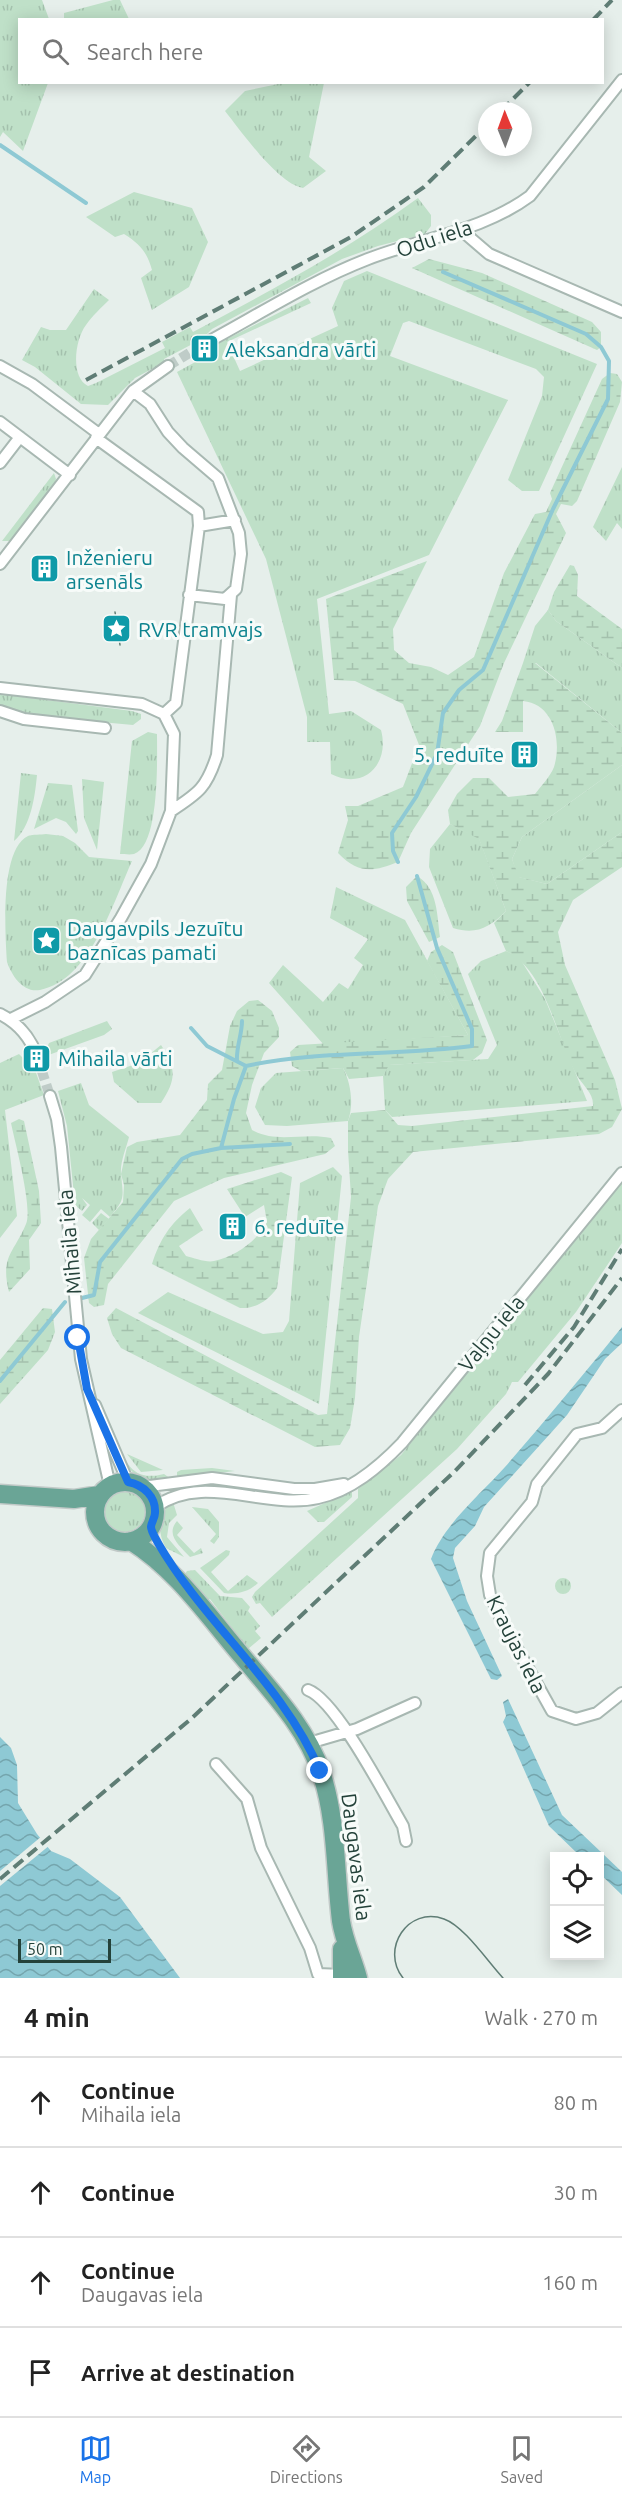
<!DOCTYPE html>
<meta charset="utf-8">
<style>
:root{--surface:#fff;--page:#f2f2f2;--text:#222;--muted:#767676;--line:#e0e0e0;--accent:#1a73e8}
body{margin:0;font-family:Ubuntu,sans-serif;background:var(--page);color:var(--text)}
.controls{position:absolute;right:18px;bottom:18px;display:grid;overflow:hidden;border-radius:0px;box-shadow:0 3px 15px #0003}
.controls button{width:54px;height:54px;display:grid;place-items:center;padding:0;border:0;border-bottom:2px solid var(--line);background:var(--surface);color:var(--text);font:30px sans-serif}
.compass{position:absolute;left:478px;top:102px;width:54px;height:54px;border-radius:50%;background:var(--surface);box-shadow:0 3px 15px #0003;rotate:359deg}
.scale{position:absolute;left:18px;bottom:15px;width:93px;box-sizing:border-box;padding-left:6px;border:3px solid #24423a;border-top:0;font-size:16px;line-height:21px;white-space:nowrap;color:#24423a;-webkit-text-stroke:4px #f7fbf9;paint-order:stroke}
.stop{position:absolute;width:18px;height:18px;margin:-14px;border:4px solid #1a73e8;border-radius:50%;background:#fff}
.stop.end{background:#1a73e8;border-color:#fff;box-shadow:0 2px 6px #0008}
.list{margin:0;padding:0;list-style:none}
h2{display:flex;justify-content:space-between;align-items:center;height:78px;margin:0;padding:0 24px;font-size:26px}
h2 small{font-size:20px;font-weight:400;color:var(--muted)}
.list li{display:grid;grid-template-columns:39px 1fr auto;gap:18px;align-items:center;box-sizing:border-box;height:90px;padding:0 24px;border-top:2px solid var(--line)}
.list b{display:block;font-size:22px;white-space:nowrap}
.list p{margin:0;font-size:20px;white-space:nowrap;color:var(--muted)}
.list em{font-size:20px;font-style:normal;color:var(--muted)}
.icon{flex:none;width:33px;height:33px;fill:none;stroke:currentColor;stroke-width:2;stroke-linecap:round;stroke-linejoin:round}
.map{position:relative;flex:none;width:622px;height:1978px;overflow:hidden}
.search{position:absolute;background:var(--surface);box-shadow:0 3px 15px #0003;left:18px;right:18px;top:18px;height:66px;display:flex;align-items:center;gap:15px;box-sizing:border-box;padding:0 21px;border-radius:0px;color:var(--muted);font-size:22px}
.sheet{height:438px;background:var(--surface)}
nav{display:flex;justify-content:space-around;align-items:center;box-sizing:border-box;height:84px;border-top:2px solid var(--line);background:var(--surface);font-size:16px;color:var(--muted)}
nav a{display:grid;justify-items:center;gap:3px}
nav .on{color:var(--accent)}
.map>svg:first-child{display:block}
.grass{fill:url(#grass-tufts)}
.wetland{fill:url(#wetland-marsh)}
.water{fill:url(#water-waves)}
.pier{fill:#e6efeb}
.lines{fill:none;stroke-linecap:round;stroke-linejoin:round}
.stream{stroke:#8ec9d4;stroke-width:4}
.minor-tunnel{stroke:#bfccc8;stroke-width:10;stroke-dasharray:10 5;stroke-linecap:butt}
.minor-casing{stroke:#a8b8b2;stroke-width:14}
.primary-casing{stroke:#c2cac8;stroke-width:21}
.minor{stroke:#fff;stroke-width:10}
.primary{stroke:#6aa596;stroke-width:18}
.tram{stroke:#5f7d75;stroke-width:1.5}
.rail{stroke:#5f7d75;stroke-width:4;stroke-dasharray:12 6;stroke-linecap:butt}
.route{stroke:#1a73e8;stroke-width:8}
.labels{text-anchor:middle;dominant-baseline:central;stroke-width:6;stroke-linejoin:round;paint-order:stroke}
.street-label{font-size:21px;fill:#24423a;stroke:#f7fbf9}
.culture-label{font-size:21px;fill:#0d838f;stroke:#f7fbf9;text-anchor:start}
</style>
<div class="map">
<svg width="622" height="1978" viewBox="0 0 622 1978">
<defs>
<pattern id="grass-tufts" width="24" height="20" patternUnits="userSpaceOnUse" patternTransform="scale(1.5)"><rect width="24" height="20" fill="#bfe0c8"/><path d="M3 7l-1-3M5 7V3M7 7l1-3M15 17l-1-3M17 17v-4M19 17l1-3" fill="none" stroke="#a4c1ad"/></pattern>
<pattern id="wetland-marsh" width="20" height="14" patternUnits="userSpaceOnUse" patternTransform="scale(1.5)"><rect width="20" height="14" fill="#bfe0c8"/><path d="M1 5h8M5 5V1M11 12h8M15 12V8" fill="none" stroke="#a4c1ad"/></pattern>
<pattern id="water-waves" width="16" height="10" patternUnits="userSpaceOnUse" patternTransform="scale(1.5)"><rect width="16" height="10" fill="#8ec9d4"/><path d="M0 5q4-4 8 0t8 0" fill="none" stroke="#74a5ad"/></pattern>
</defs>
<rect width="100%" height="100%" fill="#e6efeb"/>
<path class="grass" d="M0 0H42L49 19 20 20V82L48 83 23 151 3 132 0 137Z
M113 0H120L129 19H64V13Z
M283 83H324L309 157 326 171 303 188C278 184 241 131 225 111L245 91Z
M134 192 192 208 208 242 189 287 152 310 141 278 152 270C147 252 140 244 124 234L115 237 86 217Z
M418 198 431 215V226L425 234 378 246 342 259 212 329 202 339 164 359 165 362 135 378 108 405 81 404 35 367 22 360 41 327 50 330H66L94 289 109 300C101 308 92 316 86 325 75 339 70 377 88 386L96 383 165 348 162 342 190 327 193 332C270 291 347 250 418 198Z
M367 271 597 364 539 491H522L508 480 542 396 544 377 536 369 409 321 403 323 390 356 508 400 429 555 317 599 329 714 351 711 381 730C390 763 365 791 331 774L330 742H307V717L266 559 177 372 210 354 211 347 308 298 311 303 227 342 240 371 338 326 332 308 344 281Z
M622 467V529L617 523 606 541 593 527Z
M54 473 56 479 54 485 11 541H2Z
M548 610 556 621 622 668V733L536 663H523L535 626Z
M0 694 132 711 141 714V719L133 725 25 715 0 708Z
M148 732 157 734C157 757 160 846 134 854 130 855 123 854 120 854L132 741Z
M622 765V832L547 884 518 877 512 859 522 837Z
M21 773 37 775C35 796 31 827 14 841Z
M82 779 104 782 97 850 84 818Z
M48 783 72 785 78 831 76 834 66 822 56 818 34 829Z
M450 824 479 838 506 911C489 928 476 935 453 928L429 867 430 849Z
M46 834 63 836 75 843 89 857 132 861C113 903 90 980 40 990 23 993 12 976 7 962 5 932 0 849 28 836 33 834 41 835 46 834Z
M336 887 405 920 468 1035 324 1045 269 983 283 965 323 1002 339 983 348 989 363 965 354 958 368 939 330 918Z
M506 951 519 957 545 999 587 1101 392 1117 385 1110 383 1076 388 1065 488 1059 497 1045 468 974 481 961Z
M107 1021 112 1029 104 1035 43 1057 49 1043Z
M161 1045C177 1069 176 1080 161 1103H138L114 1082 112 1072 139 1063Z
M19 1054 24 1059H31L44 1095 5 1110 17 1216 0 1238V1063Z
M343 1068C351 1083 354 1105 348 1121L287 1126 265 1125 255 1107 261 1088 276 1073Z
M81 1083 89 1105 129 1137C126 1149 120 1162 121 1174 123 1197 126 1198 110 1217L101 1209 90 1222 82 1215 90 1205 82 1198 87 1205 82 1211 75 1205 67 1126 58 1091Z
M333 1167 342 1176 319 1404 138 1313 168 1292 263 1334 283 1332 289 1321 300 1183Z
M622 1183V1243L576 1312 518 1382H512L506 1394 457 1449 272 1617 260 1603 256 1604 252 1597 255 1592 358 1498V1489L401 1455Z
M101 1213 109 1219 99 1230 92 1223Z
M113 1438C127 1463 132 1482 164 1474L171 1479C132 1483 128 1471 113 1438Z
M127 1454 163 1470 141 1472Z
M212 1468 235 1471 177 1478V1472L181 1470Z
M103 1511a21 21 0 1 1 42 0a21 21 0 1 1-42 0Z
M352 1491V1497L324 1522H318L307 1511Z
M173 1502 177 1515 169 1523 167 1537 184 1557 166 1548C157 1533 157 1513 173 1502Z
M192 1507 208 1509 219 1522V1537L214 1544 210 1541 216 1534Z
M177 1521 183 1528 177 1535 194 1553 201 1548 203 1553 190 1557C180 1546 165 1535 177 1521Z
M226 1550 230 1551 229 1555 211 1572 228 1591 247 1575 258 1583C249 1592 236 1595 224 1593L200 1568Z
M195 1570 220 1596 242 1598 250 1607 248 1611 260 1626 255 1631 261 1638 248 1649 210 1599 206 1601 185 1574 187 1571Z
M555 1586a8 8 0 1 1 16 0a8 8 0 1 1-16 0Z"/>
<path class="wetland" d="M429 259 482 273 592 322 601 332V347L597 350 412 268Z
M610 373 617 374 622 382 620 402 577 501 572 506 561 504 556 514 566 533 504 663 480 726 411 833 398 862C373 872 358 874 338 853L348 820 345 806H358L403 787 419 745 403 704 355 681 334 680 326 599 427 561 393 629 394 650 409 663 431 667 448 675 474 657 504 573 535 514 546 512 552 499 550 493 602 379Z
M570 565 574 566 578 575 577 596 622 629V668L556 621 548 610 554 592Z
M523 663H535L622 733V765L522 837 512 859 519 877 547 884 622 832V867L573 900 558 932 565 965 615 1080 622 1109 612 1127 599 1134 413 1152 388 1179 378 1206 359 1337 355 1398 350 1428 340 1445 315 1447 121 1348 112 1334 107 1318 116 1308 318 1415 327 1414 351 1197 348 1150V1121L351 1113 385 1110 398 1125 412 1126 593 1106C594 1093 582 1085 576 1074 556 1037 546 970 506 951L494 923 506 911 479 839 450 824 448 810 457 794 473 778H489L508 797 535 794C541 786 550 777 554 767 562 741 554 704 523 701V732H495L502 721Z
M417 876C438 888 437 916 440 937L429 942 407 901 406 887Z
M442 945 453 952 487 1040 482 1053 473 1060 389 1065 383 1076 349 1079 343 1068 301 1071 292 1066 290 1052 298 1045 468 1035 427 961 431 952Z
M258 1000 272 1011 279 1028V1037L264 1053 252 1085 246 1113 252 1130C277 1144 304 1132 331 1138L335 1146 325 1154 224 1178 174 1201 108 1284 104 1305 94 1307 89 1303 84 1258 91 1239 123 1202 124 1185 121 1174 127 1147 137 1142 180 1135 207 1100 208 1084 222 1070 230 1026 237 1011 249 1001Z
M19 1119 24 1121 39 1191 41 1223 29 1240 30 1269 9 1292C0 1256 14 1253 26 1224 33 1208 15 1143 11 1123Z
M281 1172 292 1177 277 1288C268 1301 255 1309 240 1308L152 1264C160 1239 170 1224 190 1208L203 1230 179 1246 186 1256C194 1258 207 1263 214 1261 236 1256 257 1241 267 1222L264 1205 245 1217 227 1189Z
M43 1308 52 1309 55 1332 48 1350 0 1404V1360Z"/>
<path class="water" d="M622 1327V1343L605 1359 567 1415 484 1507 475 1526 455 1548 453 1558 467 1601 502 1676 497 1680 491 1679 431 1559C445 1523 480 1495 505 1467 545 1421 584 1374 622 1327Z
M508 1699 562 1815 622 1872V1895L600 1874V1856H580L549 1826 503 1722 506 1716 503 1702Z
M0 1737 11 1748 17 1765 18 1803 37 1834 51 1851 70 1859 120 1897 180 1978H0Z"/>
<path class="pier" d="M42 1836 50 1845 0 1886V1871Z"/>
<g class="lines">
<path class="stream" d="M0 145 86 203
M398 862 393 851 392 833 416 797 437 754 443 713 459 690 483 670 553 509 608 399 609 361 601 347 586 334 443 272
M191 1028 207 1046 246 1066
M237 1061C236 1047 242 1035 242 1021
M221 1148 290 1144
M78 1299 94 1295 100 1262 182 1159 192 1154 221 1148 234 1099 246 1066C318 1050 398 1056 472 1046V1029L437 948 417 876
M0 1381 65 1302"/>
<path class="minor-tunnel" d="M168 366 204 344
M37 1056 50 1096"/>
<defs>
<path id="minor" d="M461 230 489 254 622 312
M204 344C258 315 311 281 368 259 422 238 483 231 530 196L622 80
M0 366 32 384 99 434
M133 391 150 404 168 432 183 448 218 478 239 533 241 554 236 589 225 599 189 595
M0 422 70 475
M96 438 198 512 199 526 176 703 164 714
M0 463 20 437
M199 526 235 520
M0 564 133 391 168 366
M0 688 142 704 164 714 174 734 171 811 151 864 121 918 85 975 45 1002 11 1019
M0 711 24 719 105 728
M171 811C199 793 207 787 217 755L231 595
M0 1014C18 1023 30 1037 37 1056
M50 1096 57 1119 61 1147 81 1359 110 1486
M95 1405 128 1482
M622 1410 602 1428 577 1434 537 1484 532 1502 490 1553 487 1576 490 1595 505 1627 552 1711 576 1719 597 1713 622 1693
M142 1487 212 1478 294 1489H315L344 1484
M155 1507C204 1472 264 1510 318 1498 351 1491 379 1467 402 1443L622 1173
M308 1690C336 1700 386 1797 403 1826L406 1841
M309 1743 357 1729 415 1703
M216 1764 247 1799 261 1848 310 1948 318 1974 342 1975"/>
<path id="primary" d="M95 1512a30 30 0 1 1 60 0a30 30 0 1 1-60 0Z
M0 1494 74 1499 99 1495
M131 1541C176 1569 208 1616 242 1656 271 1691 306 1727 321 1772 337 1820 335 1871 341 1921 344 1941 353 1959 358 1978
M342 1949V1978"/>
</defs>
<use href="#minor" class="minor-casing"/>
<use href="#primary" class="primary-casing"/>
<use href="#minor" class="minor"/>
<use href="#primary" class="primary"/>
<path class="tram" d="M115 612 120 645
M403 1978C380 1949 408 1906 444 1919 464 1926 488 1962 503 1978"/>
<path class="rail" d="M593 20 612 0
M501 111 530 82
M86 380 351 237 424 187 487 125
M525 1385 574 1327 622 1249
M0 1879 192 1718 455 1471 548 1374 622 1278"/>
</g>
<g class="lines">
<path class="route" d="M78 1338 87 1389 128 1482C144 1485 156 1497 155 1513 155 1518 151 1523 151 1527 151 1531 156 1539 158 1543 205 1624 284 1685 320 1771"/>
</g>
<defs>
<symbol id="building-square" viewBox="-11 -11 22 22"><rect x="-9" y="-9" width="18" height="18" rx="4" fill="#0f9aa8" stroke="#f7fbf9"/><path d="M-4-6H4V6H1V3H-1V6H-4ZM-2.5-4.3h1.7v1.8h-1.7ZM.8-4.3h1.7v1.8H.8ZM-2.5-1h1.7V.8h-1.7ZM.8-1h1.7V.8H.8Z" fill="#fff"/></symbol>
<symbol id="sight-square" viewBox="-11 -11 22 22"><rect x="-9" y="-9" width="18" height="18" rx="4" fill="#0f9aa8" stroke="#f7fbf9"/><path d="M0-6L1.8-2.2L6-1.7L2.9 1.2L3.7 5.4L0 3.3L-3.7 5.4L-2.9 1.2L-6-1.7L-1.8-2.2Z" fill="#fff"/></symbol>
</defs>
<g fill-rule="evenodd">
<use href="#building-square" x="188" y="332" width="33" height="33"/>
<use href="#building-square" x="28" y="552" width="33" height="33"/>
<use href="#sight-square" x="100" y="612" width="33" height="33"/>
<use href="#building-square" x="508" y="738" width="33" height="33"/>
<use href="#sight-square" x="30" y="924" width="33" height="33"/>
<use href="#building-square" x="20" y="1042" width="33" height="33"/>
<use href="#building-square" x="216" y="1210" width="33" height="33"/>
</g>
<g class="labels">
<g class="street-label">
<text transform="translate(434 238) rotate(-18)">Odu iela</text>
<text transform="translate(69 1242) rotate(-95)">Mihaila iela</text>
<text transform="translate(491 1333) rotate(-51)">Vaļņu iela</text>
<text transform="translate(517 1644) rotate(63)">Kraujas iela</text>
<text transform="translate(357 1857) rotate(83)">Daugavas iela</text>
</g>
<g class="culture-label">
<text x="225" y="349">Aleksandra vārti</text>
<text x="66" y="557">Inženieru<tspan x="66" dy="24">arsenāls</tspan></text>
<text x="138" y="629">RVR tramvajs</text>
<text x="504" y="754" text-anchor="end">5. reduīte</text>
<text x="67" y="928">Daugavpils Jezuītu<tspan x="67" dy="24">baznīcas pamati</tspan></text>
<text x="58" y="1058">Mihaila vārti</text>
<text x="254" y="1226">6. reduīte</text>
</g>
</g>
</svg>
<div class="controls">
<button><svg class="icon" aria-label="locate" viewBox="0 0 24 24"><circle cx="12" cy="12" r="6"/><path d="M12 2v4M12 18v4M2 12h4M18 12h4"/></svg></button>
<button><svg class="icon" aria-label="layers" viewBox="0 0 24 24"><path d="M12 4l9 5-9 5-9-5zM3 14l9 5 9-5"/></svg></button>
</div>
<svg class="compass" viewBox="-18 -18 36 36"><path d="M0-13l5 13h-10z" fill="#e53935"/><path d="M0 13l5-13h-10z" fill="#767676"/></svg>
<div class="scale">50 m</div>
<div class="stop" style="left:78px;top:1338px"></div>
<div class="stop end" style="left:320px;top:1771px"></div>
<div class="search"><svg class="icon" aria-label="search" viewBox="0 0 24 24"><circle cx="10" cy="10" r="6"/><path d="M15 15l6 6"/></svg>Search here</div>
</div>
<section class="sheet">
<h2>4 min<small>Walk · 270 m</small></h2>
<ul class="list">
<li><svg class="icon" aria-label="ahead" viewBox="0 0 24 24"><path d="M12 20V5M6 11l6-6 6 6"/></svg><div><b>Continue</b><p>Mihaila iela</p></div><em>80 m</em></li>
<li><svg class="icon" aria-label="ahead" viewBox="0 0 24 24"><path d="M12 20V5M6 11l6-6 6 6"/></svg><div><b>Continue</b></div><em>30 m</em></li>
<li><svg class="icon" aria-label="ahead" viewBox="0 0 24 24"><path d="M12 20V5M6 11l6-6 6 6"/></svg><div><b>Continue</b><p>Daugavas iela</p></div><em>160 m</em></li>
<li><svg class="icon" aria-label="arrive" viewBox="0 0 24 24"><path d="M6 21V4h12l-3 4 3 4H6"/></svg><div><b>Arrive at destination</b></div></li>
</ul>
</section>
<nav>
<a class="on"><svg class="icon" aria-label="map" viewBox="0 0 24 24"><path d="M3 6l6-2 6 2 6-2v14l-6 2-6-2-6 2zM9 4v14M15 6v14"/></svg>Map</a>
<a><svg class="icon" aria-label="directions" viewBox="0 0 24 24"><path d="M12 3l9 9-9 9-9-9zM9 14v-3h6M13 9l2 2-2 2"/></svg>Directions</a>
<a><svg class="icon" aria-label="saved" viewBox="0 0 24 24"><path d="M7 4h10v16l-5-4-5 4z"/></svg>Saved</a>
</nav>
